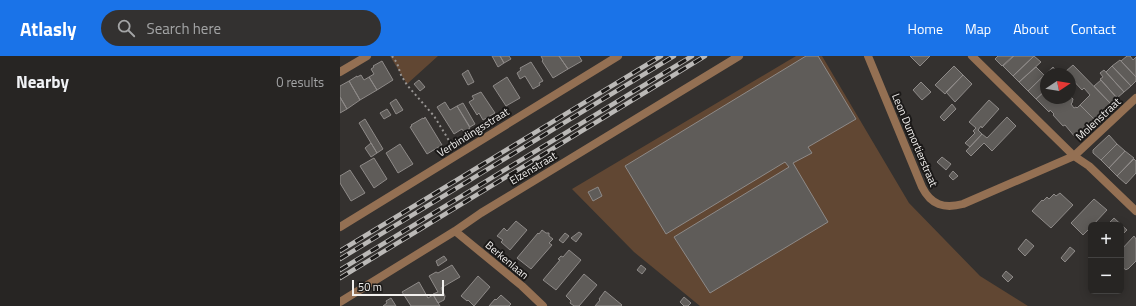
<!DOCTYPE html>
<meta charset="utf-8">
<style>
:root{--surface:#272523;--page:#333130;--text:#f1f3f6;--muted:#a4a5a6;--line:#434241;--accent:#1a73e8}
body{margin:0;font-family:"Titillium Web",sans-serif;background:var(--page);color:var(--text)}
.controls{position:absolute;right:12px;bottom:12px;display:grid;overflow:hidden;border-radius:6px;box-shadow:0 2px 10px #0003}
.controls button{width:36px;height:36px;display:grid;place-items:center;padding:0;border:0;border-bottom:1px solid var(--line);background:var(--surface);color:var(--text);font:20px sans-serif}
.compass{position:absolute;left:700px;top:12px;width:36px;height:36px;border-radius:50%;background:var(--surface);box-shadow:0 2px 10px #0003;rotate:78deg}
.scale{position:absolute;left:12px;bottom:10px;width:92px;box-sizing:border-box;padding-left:4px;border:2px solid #f2f0ee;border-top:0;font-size:11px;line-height:14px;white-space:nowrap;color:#f2f0ee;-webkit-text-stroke:3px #1b1918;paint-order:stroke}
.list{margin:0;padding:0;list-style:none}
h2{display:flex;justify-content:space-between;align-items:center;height:52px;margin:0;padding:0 16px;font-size:17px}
h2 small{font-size:13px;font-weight:400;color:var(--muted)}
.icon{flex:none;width:22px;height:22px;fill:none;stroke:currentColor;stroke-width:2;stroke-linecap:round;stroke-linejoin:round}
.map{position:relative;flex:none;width:796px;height:250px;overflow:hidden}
header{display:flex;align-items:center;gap:24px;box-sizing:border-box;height:56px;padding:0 20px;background:var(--accent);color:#fff}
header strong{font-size:19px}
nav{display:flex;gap:22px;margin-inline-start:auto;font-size:14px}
.search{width:280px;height:36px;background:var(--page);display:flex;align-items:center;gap:10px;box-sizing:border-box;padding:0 14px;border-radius:22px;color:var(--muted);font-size:15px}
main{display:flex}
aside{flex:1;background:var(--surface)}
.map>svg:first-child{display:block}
.green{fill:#614733}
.building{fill:#5f5c59;stroke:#8e8a88}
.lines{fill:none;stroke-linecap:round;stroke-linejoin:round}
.path{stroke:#989593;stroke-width:2;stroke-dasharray:2 3;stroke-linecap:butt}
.minor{stroke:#947053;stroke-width:8}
.rail-casing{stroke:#bbb9b7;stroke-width:4.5}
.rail{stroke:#1b1918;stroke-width:3;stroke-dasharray:9;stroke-linecap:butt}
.labels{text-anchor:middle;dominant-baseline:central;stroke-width:4;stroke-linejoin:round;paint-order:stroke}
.street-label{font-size:11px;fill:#f2f0ee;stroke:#1b1918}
</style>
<header>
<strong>Atlasly</strong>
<div class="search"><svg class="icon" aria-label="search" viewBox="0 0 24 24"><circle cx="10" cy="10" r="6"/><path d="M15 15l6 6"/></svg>Search here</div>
<nav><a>Home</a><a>Map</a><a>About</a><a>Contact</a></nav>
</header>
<main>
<aside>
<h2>Nearby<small>0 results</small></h2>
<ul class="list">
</ul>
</aside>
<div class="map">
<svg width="796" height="250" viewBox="0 0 796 250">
<rect width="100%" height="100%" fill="#34312f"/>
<path class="green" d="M50 0H98L67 28Z
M456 0H482L569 147 640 220 688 250H360L294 196 232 133Z"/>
<path class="building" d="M152 0H160L164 7 158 11Z
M160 0H169L171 3 164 7Z
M201 0H219L228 13 213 22 202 5 203 4Z
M219 0H239L242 5 228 13Z
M466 0H478L516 63 468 91 472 97 453 107 488 166 370 237 334 181 449 111 445 106 326 178 285 110Z
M570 0H590L580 10Z
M658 0H673L662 10 655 3Z
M674 0H694L673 20 663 10Z
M694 0 701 6 679 26 673 20Z
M787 0H790L793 4 796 1V21L781 5Z
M780 4 796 21V25L791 30 772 10Z
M42 5 53 24 37 34 29 21 34 18 31 13 34 11 33 10Z
M191 6 203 25 199 27 200 29 193 33 185 20 180 23 177 17 181 14 180 12Z
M733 9 771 48 754 63 740 49 750 39 744 32 742 34 730 21V18H727L725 16Z
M614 10 623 19 605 38 595 29Z
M772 10 791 30 784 36 766 16Z
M696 11 704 19 688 35 679 26Z
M713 11 719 18H706V34L696 43 688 35Z
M128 14 134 26 128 29 122 18Z
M764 14 784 36 777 42 760 23 763 21 760 17Z
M21 19 24 24 29 21 37 34 20 44 9 25 17 20V21Z
M623 19 632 28 615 46 606 36Z
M167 21 180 42 166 50 153 30Z
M79 24 85 31 80 35 74 28Z
M761 24 777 42 771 48 754 30Z
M9 25 20 44 7 53 0 41V30Z
M581 26 591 36 582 44 573 34Z
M706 34V42H730V40L733 43 732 47 731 48 734 52 736 51 737 52 740 49 754 63 735 81 725 69 723 70 713 59 714 58 710 54 709 56 696 43Z
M141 36 155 57 143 64 139 57 137 59 129 46 134 43 132 40Z
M0 41 7 53 0 57Z
M56 43 63 54 56 58 50 47Z
M649 44 659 53 642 72 641 70 638 74 642 78 630 91 625 87 635 77 633 75 636 72 629 66Z
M105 46 110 54 117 50 130 72 124 76 122 73 114 78 97 51Z
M123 47 135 68 130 71 117 50Z
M612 48 616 53 604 65 600 61Z
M47 53 51 59 44 63 40 57Z
M85 61 102 89 87 98 70 71 72 70 71 69 83 62 84 63Z
M667 61 676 70 652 95 644 87 631 100 626 95 642 78 647 82Z
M25 63 43 93 37 97 19 67Z
M769 79 777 88 761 104 753 97V94Z
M31 87 37 97 31 101 25 92Z
M60 88 73 108 58 117 46 97Z
M777 88 785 95 769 112 761 104Z
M785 95 794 102 777 120 769 112Z
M602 101 611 108 606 114 597 106Z
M34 102 47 123 34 132 20 110Z
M794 103 796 105V117L786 128 777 120Z
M10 114 25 137 11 145 0 127V120Z
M613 115 618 120 613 124 609 120Z
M258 131 262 140 253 145 248 136Z
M720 137 733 149 711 172 692 155 702 144 703 145 707 141 709 143 714 138 716 140Z
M754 143 767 154 753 169H751V171L743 179 731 167Z
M774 162 787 174 781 180V169H767Z
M176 165 187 174 170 194 161 186 163 184 157 180 164 172 167 175Z
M202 174 206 177H209V180L213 183 209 187 212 189 191 213 177 202 198 177 199 178Z
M239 176 242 178 236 186 231 182Z
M225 177 229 180 223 187 219 184Z
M794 180 796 183V205L788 213H787L786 214 781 210V194Z
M686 183 694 190 685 200 678 193Z
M730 191 735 195 725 206 721 202Z
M229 194 241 204 216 234 203 224 220 204 218 203 221 200 223 201Z
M104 200 107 204 98 210 96 205Z
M112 209 120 221 101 232 105 240 104 244 98 247 93 238 98 236 89 220 96 216 98 217Z
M301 209 306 213 302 218 297 214Z
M666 215 673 221 668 226 662 220Z
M244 218 257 229 239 250H234L230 247 231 245 226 240Z
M138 220 150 231 134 250 128 244 127 245 121 240Z
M79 226 88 242 93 239 100 250H71L62 236Z
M265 235 282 249 281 250H255L260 244 259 243Z
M161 239 171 248 169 250H149L155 243 156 244Z
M344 241 351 247 348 250H344L340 246Z
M51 242 56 250H43L47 247 46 245Z"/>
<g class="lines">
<path class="path" d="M52 0 57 7 61 19 67 29 94 60 113 91"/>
<path class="minor" d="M528 0 582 131C591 149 604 153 623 148L734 100 796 42
M632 0 734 100 749 110 796 155
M0 16 27 0
M0 171 278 0
M115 175 182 230 203 250
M0 246 115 175 141 157 399 0"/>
<defs>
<path id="rail" d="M0 195 321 0
M0 203 334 0
M0 214 352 0
M0 222 365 0"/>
</defs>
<use href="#rail" class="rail-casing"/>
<use href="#rail" class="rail"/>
</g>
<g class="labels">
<g class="street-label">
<text transform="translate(758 63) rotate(-43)">Molenstraat</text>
<text transform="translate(133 76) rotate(-32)">Verbindingsstraat</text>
<text transform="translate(575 84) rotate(67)">Leon Dumortierstraat</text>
<text transform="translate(193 112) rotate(-31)">Elzenstraat</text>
<text transform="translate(167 204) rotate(40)">Berkenlaan</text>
</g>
</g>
</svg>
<div class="controls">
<button>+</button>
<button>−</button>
</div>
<svg class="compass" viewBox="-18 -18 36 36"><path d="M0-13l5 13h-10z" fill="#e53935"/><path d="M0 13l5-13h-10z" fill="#a4a5a6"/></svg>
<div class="scale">50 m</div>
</div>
</main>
